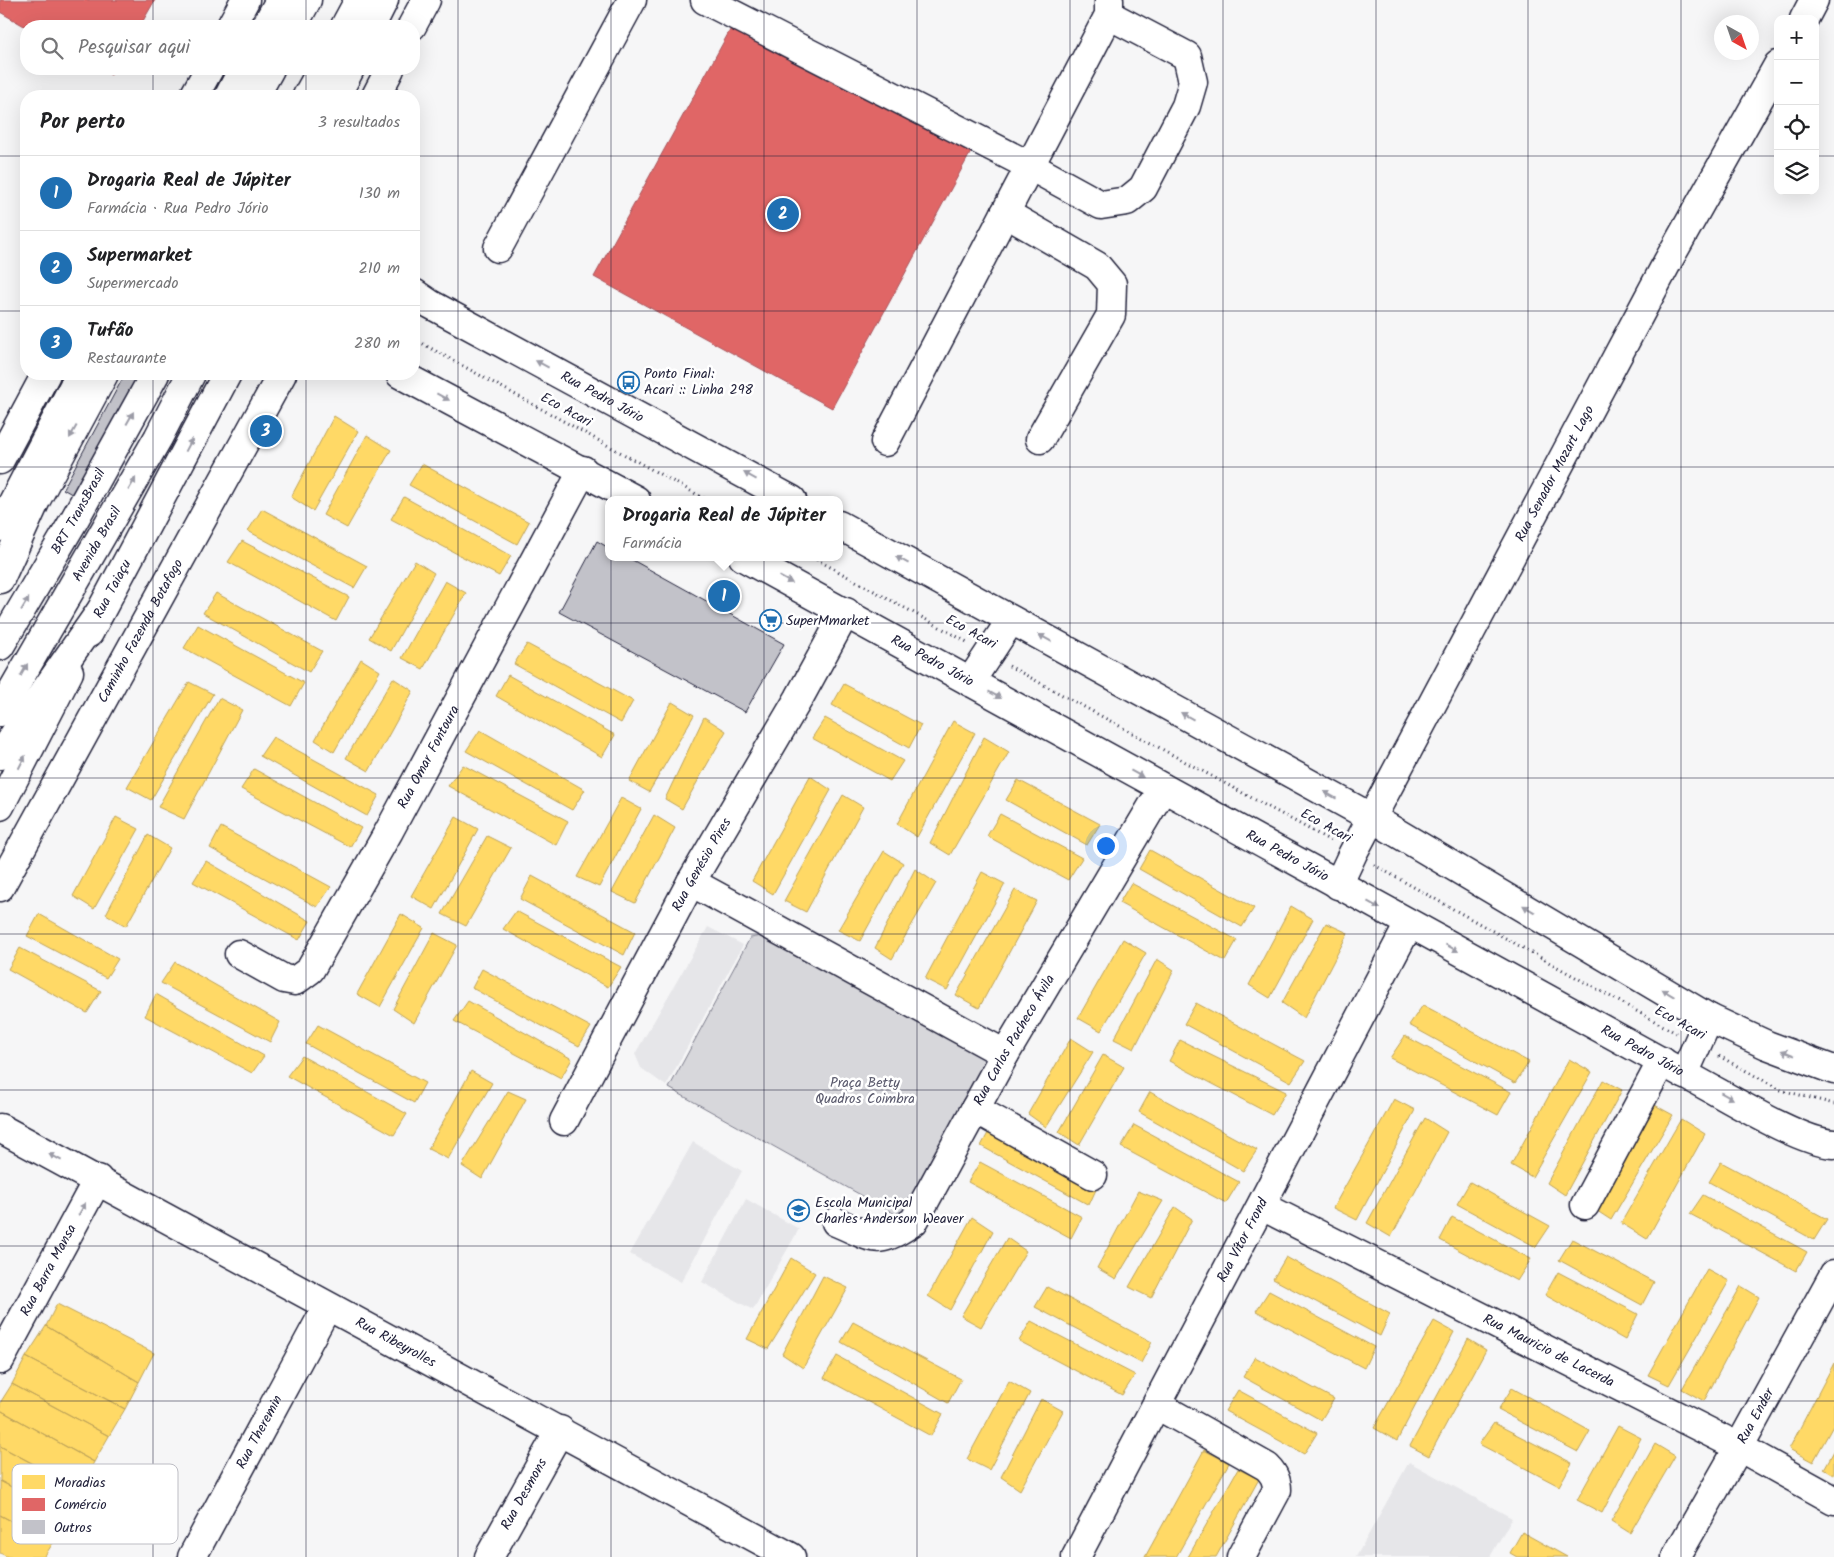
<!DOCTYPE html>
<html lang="pt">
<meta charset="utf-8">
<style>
:root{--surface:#fff;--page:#f6f6f6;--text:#202124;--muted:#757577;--line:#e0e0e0;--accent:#1f6fb2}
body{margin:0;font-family:Kalam,sans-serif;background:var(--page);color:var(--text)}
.controls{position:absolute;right:15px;top:15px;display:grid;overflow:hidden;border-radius:10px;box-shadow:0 5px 20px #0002}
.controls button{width:45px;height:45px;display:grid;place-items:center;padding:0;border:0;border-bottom:1px solid var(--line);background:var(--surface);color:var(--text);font:25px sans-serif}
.compass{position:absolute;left:1714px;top:15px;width:45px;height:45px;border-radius:50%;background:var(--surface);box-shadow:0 5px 20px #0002;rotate:140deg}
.you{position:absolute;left:1105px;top:845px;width:18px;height:18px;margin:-12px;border:4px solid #fff;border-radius:50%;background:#1a73e8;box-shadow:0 0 0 8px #1a73e833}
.badge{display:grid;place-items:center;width:32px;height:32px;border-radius:50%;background:var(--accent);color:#fff;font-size:16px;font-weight:700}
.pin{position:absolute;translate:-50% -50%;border:2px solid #fff;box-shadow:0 1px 5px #0006}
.popup{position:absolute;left:605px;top:496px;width:238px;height:65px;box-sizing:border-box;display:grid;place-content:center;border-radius:10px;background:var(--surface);filter:drop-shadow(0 1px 4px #0005);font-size:16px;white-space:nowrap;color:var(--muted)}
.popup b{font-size:19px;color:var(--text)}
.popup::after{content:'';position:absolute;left:50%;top:100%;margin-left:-10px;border:10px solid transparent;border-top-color:var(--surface)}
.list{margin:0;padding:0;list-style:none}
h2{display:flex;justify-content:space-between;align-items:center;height:65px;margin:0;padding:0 20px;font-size:21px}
h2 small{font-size:16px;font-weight:400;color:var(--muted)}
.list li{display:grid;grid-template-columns:32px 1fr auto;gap:15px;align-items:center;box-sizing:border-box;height:75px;padding:0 20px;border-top:1px solid var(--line)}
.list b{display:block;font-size:19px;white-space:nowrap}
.list p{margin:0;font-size:16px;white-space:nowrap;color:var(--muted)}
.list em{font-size:16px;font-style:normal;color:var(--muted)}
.icon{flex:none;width:28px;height:28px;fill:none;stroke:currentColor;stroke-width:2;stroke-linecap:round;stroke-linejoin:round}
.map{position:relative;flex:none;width:1834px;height:1557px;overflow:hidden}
.search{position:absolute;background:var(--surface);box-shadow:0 5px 20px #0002;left:20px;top:20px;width:400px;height:55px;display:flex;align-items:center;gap:12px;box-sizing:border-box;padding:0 18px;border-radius:20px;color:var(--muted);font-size:19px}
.panel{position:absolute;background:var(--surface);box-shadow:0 5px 20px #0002;left:20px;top:90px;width:400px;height:290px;border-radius:20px}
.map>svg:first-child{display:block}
.built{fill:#e6e6e9}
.green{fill:#d7d7db;stroke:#7c7c8b}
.homes{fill:#ffd966;stroke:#bda259}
.shops{fill:#e06666;stroke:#a75259}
.building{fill:#c2c2c9;stroke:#22223b}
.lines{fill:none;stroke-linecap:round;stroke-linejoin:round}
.minor-casing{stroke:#22223b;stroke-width:31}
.major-casing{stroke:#22223b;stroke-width:31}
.highway-casing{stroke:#22223b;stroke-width:31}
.path{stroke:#22223b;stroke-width:3;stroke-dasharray:1 4;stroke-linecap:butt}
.minor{stroke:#fff;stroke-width:28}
.major{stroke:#fff;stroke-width:28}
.highway{stroke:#fff;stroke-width:28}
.oneway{fill:#9c9ca7}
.grid{fill:none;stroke:#22223b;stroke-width:1;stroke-opacity:0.55}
.labels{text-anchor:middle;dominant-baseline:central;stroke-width:5;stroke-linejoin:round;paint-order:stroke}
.poi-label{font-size:14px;fill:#22223b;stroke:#fff;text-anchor:start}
.street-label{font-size:14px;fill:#22223b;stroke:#fff}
.park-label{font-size:14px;fill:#58586b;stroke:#fff}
.key{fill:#fff;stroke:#bdbdc4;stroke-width:1}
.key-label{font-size:14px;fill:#22223b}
</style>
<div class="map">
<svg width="1834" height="1557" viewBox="0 0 1834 1557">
<rect width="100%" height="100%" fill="#f6f6f7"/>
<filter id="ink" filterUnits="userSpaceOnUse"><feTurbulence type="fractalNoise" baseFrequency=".02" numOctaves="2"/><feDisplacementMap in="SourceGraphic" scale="10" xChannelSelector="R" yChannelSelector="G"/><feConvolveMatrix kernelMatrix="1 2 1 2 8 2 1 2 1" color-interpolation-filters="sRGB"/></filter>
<g filter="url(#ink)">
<path class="built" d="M708 927 743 945 666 1086 641 1068 635 1054Z
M693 1142 742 1171 681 1282 630 1254Z
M746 1199 799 1229 753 1310 702 1282Z
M1409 1462 1512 1518 1490 1557H1356Z"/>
<path class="green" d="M769 935 991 1053 902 1218 669 1088 750 938Z"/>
<path class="homes" d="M334 416 358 431 313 511 291 497Z
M367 435 391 450 347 528 323 515Z
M422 464 529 522 517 544 409 485Z
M404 497 511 556 499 576 391 519Z
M262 509 367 566 354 588 248 531Z
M242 541 349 597 336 621 228 562Z
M415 561 434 573 391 651 369 638Z
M445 581 466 593 423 669 402 658Z
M216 593 322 651 309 672 203 613Z
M198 625 304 683 291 706 184 648Z
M527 644 633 701 621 723 514 664Z
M361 659 380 671 334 752 315 740Z
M508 675 615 735 602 757 496 696Z
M393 678 413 691 369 771 346 758Z
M189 682 213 694 151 800 127 787Z
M844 684 921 725 909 748 832 705Z
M219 698 242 710 184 819 158 807Z
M672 702 694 715 649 792 629 781Z
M704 717 726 731 682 809 665 799Z
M825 718 903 761 890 781 812 738Z
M953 721 975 733 917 837 897 824Z
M480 730 585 790 572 810 466 751Z
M273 737 379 795 367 816 260 756Z
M984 737 1009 752 950 855 930 843Z
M463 765 568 821 556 845 448 786Z
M254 769 361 828 350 847 241 789Z
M810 776 831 790 773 894 752 881Z
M1018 780 1100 824 1087 845 1006 800Z
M843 795 863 807 806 912 784 901Z
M621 798 641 809 599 887 577 877Z
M1000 814 1082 858 1068 880 987 836Z
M654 815 675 828 635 903 612 892Z
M116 817 139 829 94 909 73 896Z
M456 817 478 829 434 909 411 896Z
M221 827 331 887 317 907 210 848Z
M148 835 170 848 126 926 106 914Z
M487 836 511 848 466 926 442 914Z
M1150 850 1254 908 1242 927 1139 869Z
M884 851 903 863 860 941 838 930Z
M206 861 310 921 299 940 193 882Z
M915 869 936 883 892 959 875 948Z
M982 872 1005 884 947 990 925 979Z
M532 876 635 932 624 955 520 899Z
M1131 883 1237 940 1225 961 1119 903Z
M1015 890 1037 901 979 1008 956 995Z
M1291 906 1313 919 1270 998 1249 985Z
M516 911 621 967 608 987 503 929Z
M39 914 118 959 106 978 27 936Z
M401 914 424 928 380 1007 357 994Z
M1326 923 1348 933 1304 1018 1282 1003Z
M434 933 457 945 414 1023 393 1009Z
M1123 939 1146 953 1101 1031 1078 1018Z
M20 948 101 991 87 1013 8 969Z
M1157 959 1174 970 1134 1049 1114 1039Z
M175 962 280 1022 270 1042 161 983Z
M482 969 591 1027 579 1046 472 988Z
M156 994 264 1056 252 1073 145 1016Z
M468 1001 572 1059 561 1078 454 1021Z
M1196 1003 1305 1061 1291 1082 1184 1024Z
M1423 1005 1529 1062 1515 1083 1409 1025Z
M318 1025 425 1083 414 1103 306 1044Z
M1405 1036 1511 1092 1498 1115 1390 1058Z
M1071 1038 1093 1052 1046 1127 1028 1114Z
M1180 1040 1286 1092 1272 1115 1169 1061Z
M1103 1055 1124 1067 1079 1145 1059 1132Z
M302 1056 407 1114 394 1135 287 1076Z
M1569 1059 1592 1072 1532 1177 1511 1165Z
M471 1071 492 1083 448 1159 428 1149Z
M1603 1080 1622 1090 1565 1195 1547 1183Z
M508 1091 526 1099 482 1179 462 1166Z
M1150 1092 1257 1150 1243 1171 1139 1112Z
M1394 1099 1415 1110 1357 1220 1333 1208Z
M1651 1103 1673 1115 1611 1220 1591 1207Z
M1425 1118 1447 1132 1391 1237 1367 1223Z
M1681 1119 1705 1134 1647 1239 1621 1223Z
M993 1124 1099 1183 1089 1205 981 1146Z
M1134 1125 1239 1182 1226 1203 1121 1147Z
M980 1162 1082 1217 1071 1238 968 1182Z
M1721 1162 1827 1219 1814 1240 1709 1182Z
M1470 1182 1550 1226 1536 1247 1457 1204Z
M1138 1191 1163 1201 1116 1279 1097 1268Z
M1703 1195 1807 1252 1796 1271 1690 1214Z
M1175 1207 1192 1219 1151 1298 1129 1287Z
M972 1217 993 1231 950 1310 928 1296Z
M1452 1217 1531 1259 1517 1281 1440 1240Z
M1007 1238 1026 1251 981 1327 961 1316Z
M1572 1239 1654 1282 1642 1305 1559 1260Z
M1286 1257 1390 1314 1380 1336 1273 1279Z
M791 1258 815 1273 768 1349 747 1339Z
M1707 1269 1729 1281 1669 1385 1648 1375Z
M1558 1272 1638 1314 1625 1340 1545 1295Z
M823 1276 848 1288 803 1368 782 1354Z
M1741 1286 1759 1297 1704 1401 1682 1389Z
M1047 1287 1152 1342 1141 1363 1035 1307Z
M1269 1291 1374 1347 1364 1368 1256 1311Z
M57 1304 154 1353 139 1382 46 1326Z
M1031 1321 1135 1375 1122 1395 1019 1341Z
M1434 1321 1454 1332 1397 1441 1374 1428Z
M853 1322 961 1379 948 1403 841 1342Z
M46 1326 139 1382 125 1409 26 1357Z
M1468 1339 1486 1350 1429 1456 1410 1446Z
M837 1356 943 1414 931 1436 824 1378Z
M26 1357 125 1409 109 1436 12 1384Z
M1255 1357 1334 1399 1321 1420 1243 1377Z
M1834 1363V1424L1813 1462 1789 1449Z
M1009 1381 1030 1393 989 1470 967 1459Z
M12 1384 109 1436 94 1462 0 1410V1403Z
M1512 1388 1590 1431 1578 1452 1498 1410Z
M1238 1390 1317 1433 1304 1454 1225 1411Z
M1041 1399 1063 1411 1020 1490 1001 1477Z
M0 1410 94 1462 80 1489 0 1446Z
M1494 1423 1572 1463 1559 1486 1479 1444Z
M1618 1426 1641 1438 1602 1513 1577 1500Z
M1655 1444 1675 1456 1630 1533 1611 1521Z
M0 1446 80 1489 66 1515 0 1481Z
M1204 1450 1229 1463 1176 1557H1145Z
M1834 1451V1475L1824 1469Z
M1238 1469 1259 1479 1216 1557H1188Z
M0 1481 66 1515 53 1543 0 1515Z
M0 1515 53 1543 44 1557H8L0 1553Z
M1522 1532 1567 1557H1517L1510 1553Z"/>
<path class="shops" d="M0 0H155L140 26 26 27 0 12Z
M734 23 972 150 832 408 594 277Z
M101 69H115L111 75Z"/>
<path class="building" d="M125 374H143L77 497 63 489Z
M597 541 609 548V557H627L784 644 745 712 559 612Z"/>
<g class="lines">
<defs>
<g id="minor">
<path d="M705 0 1030 166 1101 205 1127 201 1143 188 1186 106 1193 82 1187 56 1109 15"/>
<path d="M1804 19 1814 0"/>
<path d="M293 26 307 0"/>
<path d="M345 26 359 0"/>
<path d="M255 96 270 69"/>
<path d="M307 96 322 69"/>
<path d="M1005 213 1097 266 1112 284 1111 315 1040 439"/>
<path d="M498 248 632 0"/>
<path d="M885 442 1109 15V0"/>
<path d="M0 579 36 500 104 374"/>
<path id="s1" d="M0 646 73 522 155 374"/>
<path d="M691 882 1005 1054"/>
<path id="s2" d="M1338 885 1353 853 1668 261 1778 65"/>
<path id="s3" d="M0 887 282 374"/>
<path id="s4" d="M239 954 284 979 295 981 310 970 389 831 583 470"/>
<path d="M975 1109 1093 1175"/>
<path id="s5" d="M564 1121 691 882 799 698 846 612"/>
<path id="s6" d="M0 1128 791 1557"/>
<path d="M1585 1205 1662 1061"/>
<path id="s7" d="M1262 1206 1739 1447 1834 1500"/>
<path id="s8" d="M836 1222C877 1239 875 1247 914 1221L1005 1054 1163 788"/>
<path id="s9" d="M0 1360 98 1179"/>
<path d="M1157 1405 1267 1467C1274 1474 1277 1480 1277 1490L1241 1557"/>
<path id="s10" d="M192 1557 327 1307"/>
<path id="s11" d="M489 1557 560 1430"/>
<path id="s12" d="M1076 1557 1409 924"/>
<path id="s13" d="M1676 1557 1739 1447 1834 1274"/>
</g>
<g id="major">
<path d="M231 26 245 0"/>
<path d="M412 26 426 0"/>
<path d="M194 96 209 69"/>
<path d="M376 96 390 69"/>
<path id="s14" d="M414 293 430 304 792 500"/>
<path d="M400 374 636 500"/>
<path d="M0 460 46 374"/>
<path d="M839 525 1372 818 1709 1018 1767 1045 1834 1070"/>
<path id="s15" d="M743 557 1684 1074C1720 1092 1797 1142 1834 1144"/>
<path id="s16" d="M89 633 227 374"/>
<path d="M970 682 1011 620"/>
<path d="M0 806 69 672"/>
<path d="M1684 1074 1709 1018"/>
</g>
<g id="highway">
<path d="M266 26 280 0"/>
<path d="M371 26 384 0"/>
<path d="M229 96 243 69"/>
<path d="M336 96 350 69"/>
<path d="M0 527 80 374"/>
<path id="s17" d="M0 712 158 438 191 374"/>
<path d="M0 755 100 612"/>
</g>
</defs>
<use href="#minor" class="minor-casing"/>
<use href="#major" class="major-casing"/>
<use href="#highway" class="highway-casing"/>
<path class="path" d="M414 339 707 500
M812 557 967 642
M1009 666 1331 841
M1374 865 1676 1033
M1719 1056 1781 1090 1834 1104"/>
<use href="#minor" class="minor"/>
<use href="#major" class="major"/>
<use href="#highway" class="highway"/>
</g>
<defs><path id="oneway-solid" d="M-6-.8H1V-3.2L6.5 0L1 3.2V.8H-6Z" transform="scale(1.25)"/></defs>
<g class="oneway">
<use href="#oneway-solid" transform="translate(542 364) rotate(-152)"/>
<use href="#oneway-solid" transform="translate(443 397) rotate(28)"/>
<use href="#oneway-solid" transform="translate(130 418) rotate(-61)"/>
<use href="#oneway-solid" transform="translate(73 432) rotate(119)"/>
<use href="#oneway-solid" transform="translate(189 445) rotate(-62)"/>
<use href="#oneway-solid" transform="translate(750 476) rotate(-151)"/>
<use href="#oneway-solid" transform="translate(132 484) rotate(-60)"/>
<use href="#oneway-solid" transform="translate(902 560) rotate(-151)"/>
<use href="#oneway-solid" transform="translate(786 580) rotate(28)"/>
<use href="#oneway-solid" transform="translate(25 604) rotate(-59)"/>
<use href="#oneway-solid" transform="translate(1045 638) rotate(-151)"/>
<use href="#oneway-solid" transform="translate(24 670) rotate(-61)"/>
<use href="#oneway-solid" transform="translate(995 695) rotate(29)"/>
<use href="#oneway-solid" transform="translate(1187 716) rotate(-151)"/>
<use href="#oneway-solid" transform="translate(22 762) rotate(-63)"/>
<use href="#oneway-solid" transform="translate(1137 774) rotate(29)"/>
<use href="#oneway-solid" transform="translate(1330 795) rotate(-151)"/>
<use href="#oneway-solid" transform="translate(1374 905) rotate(29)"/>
<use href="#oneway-solid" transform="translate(1529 909) rotate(-149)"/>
<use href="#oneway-solid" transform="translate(1452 948) rotate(29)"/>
<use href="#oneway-solid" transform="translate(1668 993) rotate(-149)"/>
<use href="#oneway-solid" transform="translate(1788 1053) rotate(-159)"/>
<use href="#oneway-solid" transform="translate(1727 1096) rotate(28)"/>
<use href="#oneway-solid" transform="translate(55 1157) rotate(-152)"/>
<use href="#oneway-solid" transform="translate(82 1209) rotate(-61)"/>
</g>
</g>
<path class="grid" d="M153 0V26M306 0V26M458 0V1557M611 0V1557M764 0V1557M917 0V1557M1070 0V1557M1223 0V1557M1376 0V1557M1528 0V1557M1681 0V1557M153 69V96M306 69V96M0 156H26M414 156H1778M1815 156H1834M0 311H26M414 311H1834M153 374V1557M306 374V1557M0 467H1834M0 623H1834M0 778H1834M0 934H1834M0 1090H1834M0 1246H1834M0 1401H1834"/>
<defs>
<symbol id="bus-ring" viewBox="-11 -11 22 22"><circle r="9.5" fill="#fff" stroke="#1f6fb2" stroke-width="1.5"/><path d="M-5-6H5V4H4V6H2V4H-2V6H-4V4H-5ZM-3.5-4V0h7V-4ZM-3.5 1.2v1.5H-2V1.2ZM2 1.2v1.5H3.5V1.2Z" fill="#1f6fb2"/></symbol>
<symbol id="supermarket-ring" viewBox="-11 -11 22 22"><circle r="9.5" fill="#fff" stroke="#1f6fb2" stroke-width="1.5"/><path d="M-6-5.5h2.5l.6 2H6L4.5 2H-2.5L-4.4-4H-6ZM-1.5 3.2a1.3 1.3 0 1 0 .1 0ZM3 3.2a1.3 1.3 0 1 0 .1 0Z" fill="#1f6fb2"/></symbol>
<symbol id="school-ring" viewBox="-11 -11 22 22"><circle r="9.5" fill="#fff" stroke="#1f6fb2" stroke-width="1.5"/><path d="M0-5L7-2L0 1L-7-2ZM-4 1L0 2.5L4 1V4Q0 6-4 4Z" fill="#1f6fb2"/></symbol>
</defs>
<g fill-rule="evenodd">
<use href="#bus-ring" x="616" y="370" width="25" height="25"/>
<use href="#supermarket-ring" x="758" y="608" width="25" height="25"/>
<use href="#school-ring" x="786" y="1198" width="25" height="25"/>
</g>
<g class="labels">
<g class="poi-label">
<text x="644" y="374">Ponto Final:<tspan x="644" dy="16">Acari :: Linha 298</tspan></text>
<text x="786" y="621">SuperMmarket</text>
<text x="815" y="1203">Escola Municipal<tspan x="815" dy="16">Charles Anderson Weaver</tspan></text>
</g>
<g class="street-label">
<text stroke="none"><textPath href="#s14" startOffset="215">Rua Pedro Jório</textPath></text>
<text transform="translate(566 410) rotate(29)">Eco Acari</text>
<text stroke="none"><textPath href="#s2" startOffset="465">Rua Senador Mozart Lago</textPath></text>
<text stroke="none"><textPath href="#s1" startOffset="156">BRT TransBrasil</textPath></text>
<text stroke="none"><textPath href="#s17" startOffset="194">Avenida Brasil</textPath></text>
<text stroke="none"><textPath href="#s16" startOffset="50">Rua Taiaçu</textPath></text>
<text stroke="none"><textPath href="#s3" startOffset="292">Caminho Fazenda Botafogo</textPath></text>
<text transform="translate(971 632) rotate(29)">Eco Acari</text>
<text stroke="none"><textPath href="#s15" startOffset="216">Rua Pedro Jório</textPath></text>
<text stroke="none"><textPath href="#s4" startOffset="325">Rua Omar Fontoura</textPath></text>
<text transform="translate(1326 826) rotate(29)">Eco Acari</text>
<text stroke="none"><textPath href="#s15" startOffset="621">Rua Pedro Jório</textPath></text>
<text stroke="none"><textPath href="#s5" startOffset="291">Rua Genésio Pires</textPath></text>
<text transform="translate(1680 1023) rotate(29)">Eco Acari</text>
<text stroke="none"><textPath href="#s8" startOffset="292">Rua Carlos Pacheco Ávila</textPath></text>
<text stroke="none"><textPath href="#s15" startOffset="1026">Rua Pedro Jório</textPath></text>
<text stroke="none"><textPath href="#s12" startOffset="358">Rua Vítor Frond</textPath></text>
<text stroke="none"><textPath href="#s9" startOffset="102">Rua Barra Mansa</textPath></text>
<text stroke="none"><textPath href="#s6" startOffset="450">Rua Ribeyrolles</textPath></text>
<text stroke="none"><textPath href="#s7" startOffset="321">Rua Mauricio de Lacerda</textPath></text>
<text stroke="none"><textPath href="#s13" startOffset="162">Rua Ender</textPath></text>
<text stroke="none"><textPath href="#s10" startOffset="142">Rua Theremin</textPath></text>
<text stroke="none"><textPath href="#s11" startOffset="72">Rua Desmons</textPath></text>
</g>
<g class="park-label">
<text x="865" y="1083">Praça Betty<tspan x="865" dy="16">Quadros Coimbra</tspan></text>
</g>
</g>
<rect x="12" y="1464" width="166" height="80" rx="8" class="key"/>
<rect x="22" y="1475" width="23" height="14" fill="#ffd966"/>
<rect x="22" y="1498" width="23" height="13" fill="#e06666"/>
<rect x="22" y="1520" width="23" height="14" fill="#c2c2c9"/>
<g class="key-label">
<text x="54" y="1487">Moradias</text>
<text x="54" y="1509">Comércio</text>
<text x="54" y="1532">Outros</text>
</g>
</svg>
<div class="controls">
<button>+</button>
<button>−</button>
<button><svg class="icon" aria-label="locate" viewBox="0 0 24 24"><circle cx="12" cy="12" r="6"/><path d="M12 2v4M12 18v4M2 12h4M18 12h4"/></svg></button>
<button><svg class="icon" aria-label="layers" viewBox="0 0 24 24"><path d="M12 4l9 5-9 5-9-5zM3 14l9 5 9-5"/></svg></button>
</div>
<svg class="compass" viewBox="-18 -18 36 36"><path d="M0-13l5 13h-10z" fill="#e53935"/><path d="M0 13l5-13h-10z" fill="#757577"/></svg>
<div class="you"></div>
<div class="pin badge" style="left:724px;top:596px">1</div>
<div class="popup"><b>Drogaria Real de Júpiter</b>Farmácia</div>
<div class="pin badge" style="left:783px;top:214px">2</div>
<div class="pin badge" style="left:266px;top:431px">3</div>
<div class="search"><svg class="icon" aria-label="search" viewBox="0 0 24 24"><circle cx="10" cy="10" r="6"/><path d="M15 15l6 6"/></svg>Pesquisar aqui</div>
<section class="panel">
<h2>Por perto<small>3 resultados</small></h2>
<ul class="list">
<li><span class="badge">1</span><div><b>Drogaria Real de Júpiter</b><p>Farmácia · Rua Pedro Jório</p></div><em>130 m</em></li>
<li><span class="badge">2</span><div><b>Supermarket</b><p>Supermercado</p></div><em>210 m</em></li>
<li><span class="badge">3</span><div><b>Tufão</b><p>Restaurante</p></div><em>280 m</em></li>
</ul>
</section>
</div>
